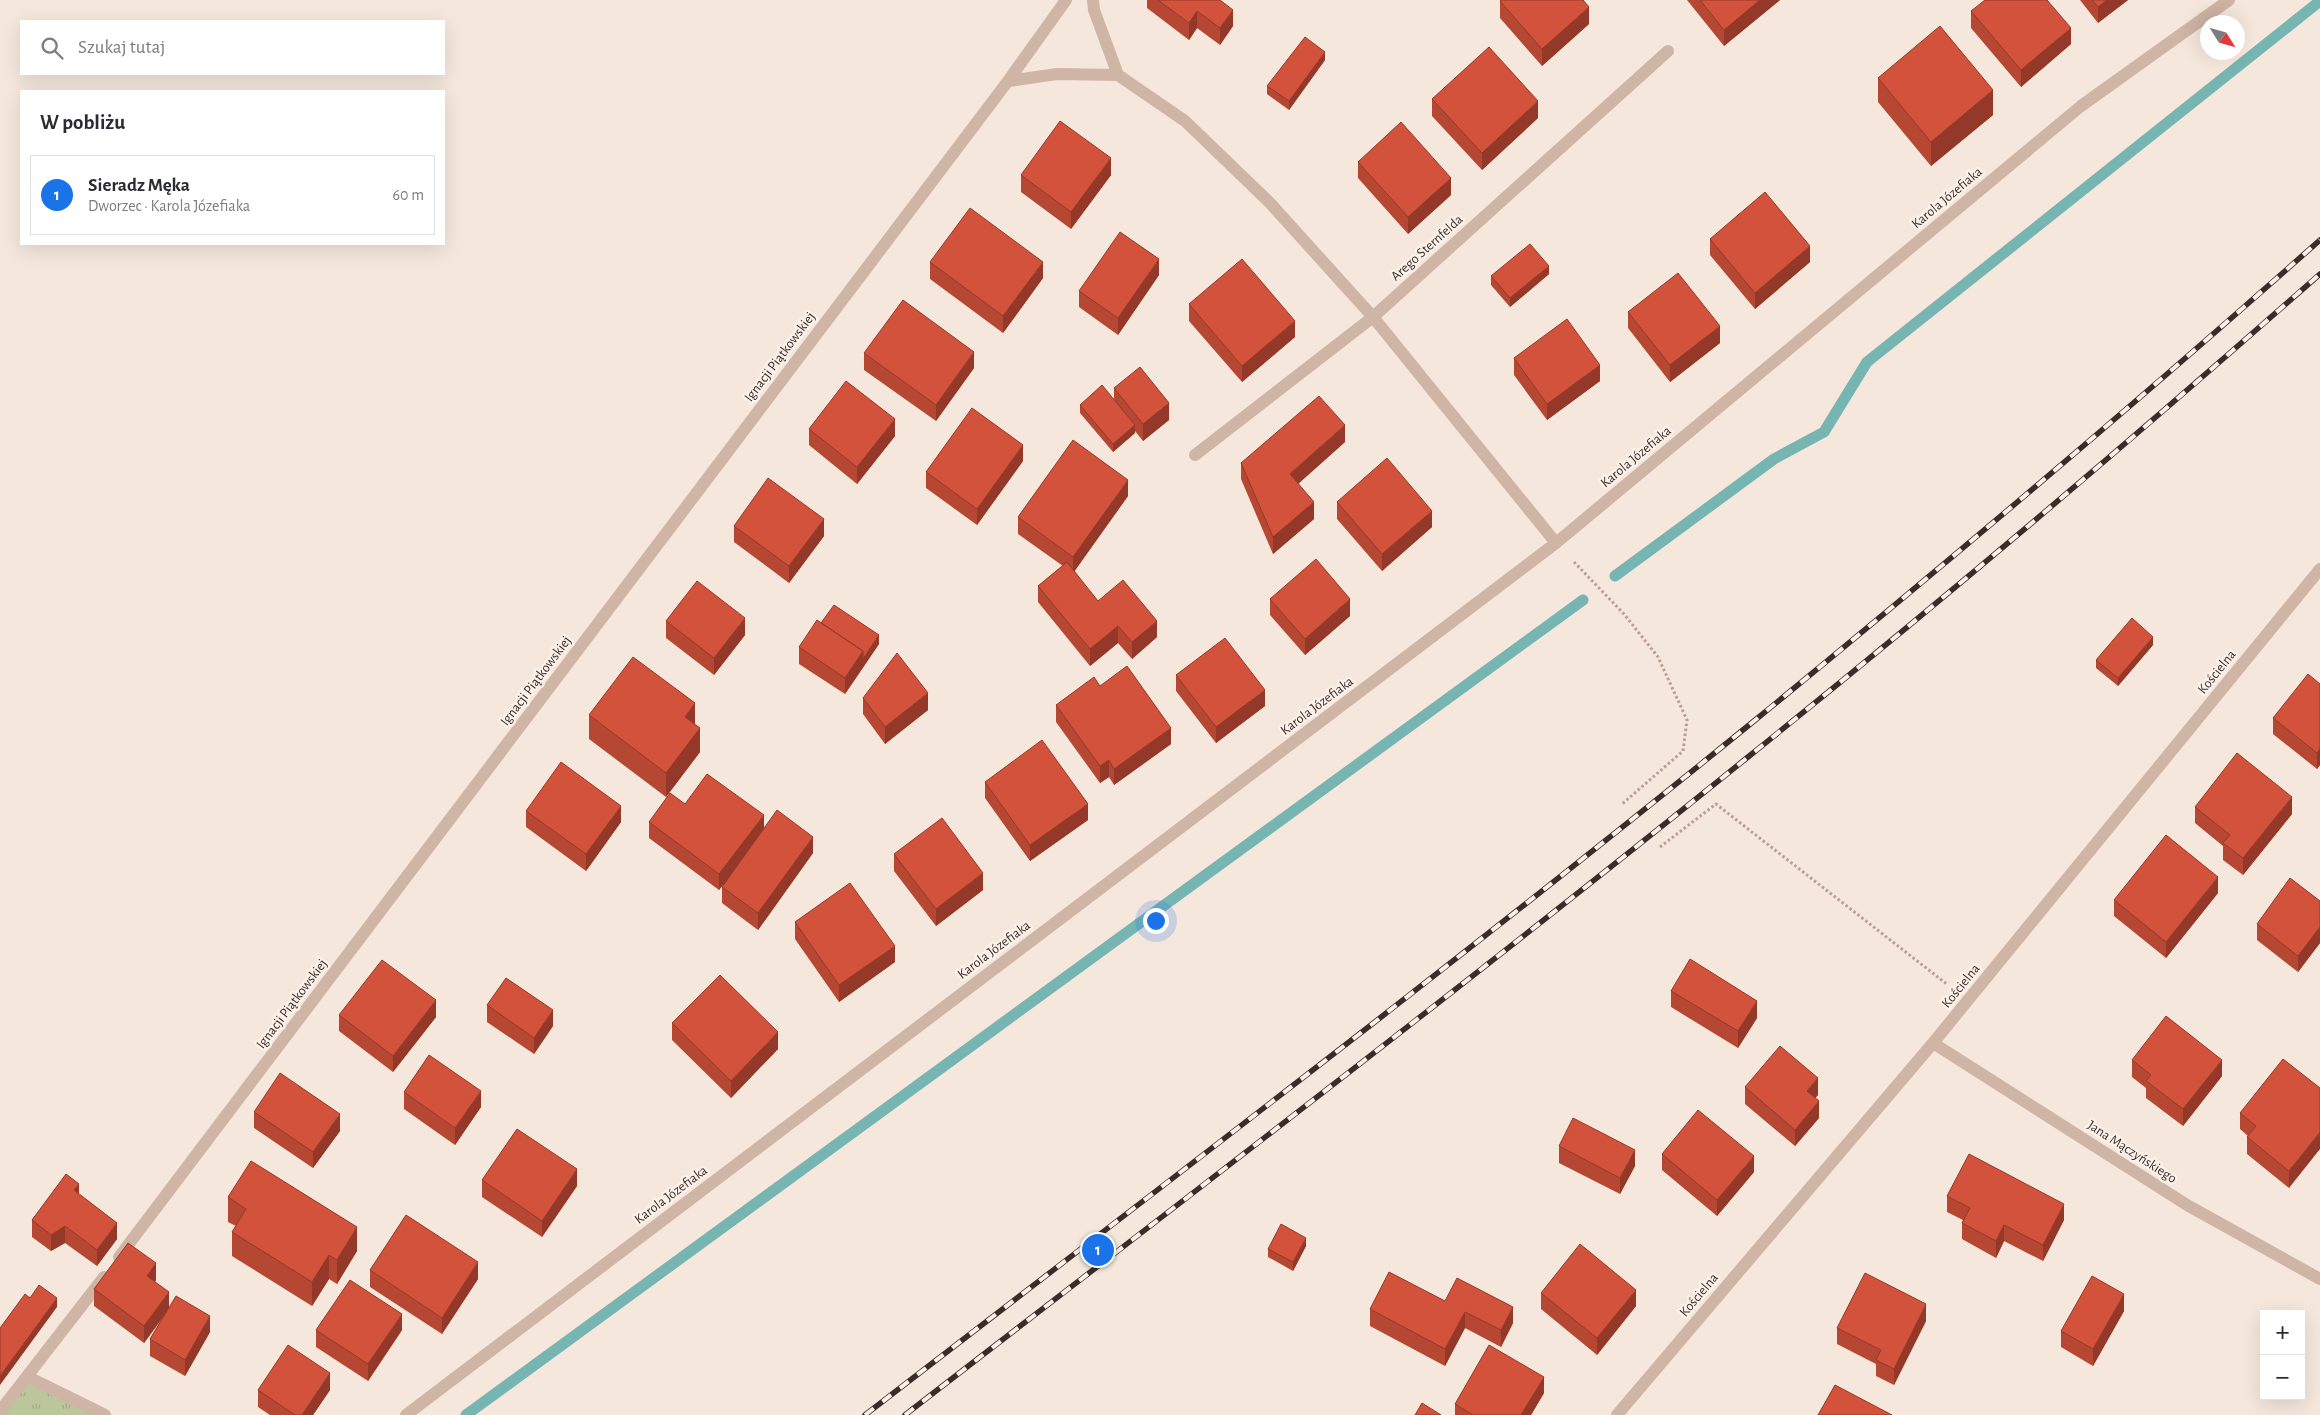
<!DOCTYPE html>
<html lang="pl">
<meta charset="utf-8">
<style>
:root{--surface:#fff;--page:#f7f7f7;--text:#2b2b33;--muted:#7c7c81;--line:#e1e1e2;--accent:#1a73e8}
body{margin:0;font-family:"Alegreya Sans",sans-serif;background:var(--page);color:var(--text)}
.controls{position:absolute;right:15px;bottom:15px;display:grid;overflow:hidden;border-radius:0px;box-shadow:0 5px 20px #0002}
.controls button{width:45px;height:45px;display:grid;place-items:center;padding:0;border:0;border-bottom:1px solid var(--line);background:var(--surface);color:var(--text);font:25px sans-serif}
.compass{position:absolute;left:2200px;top:15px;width:45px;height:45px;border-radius:50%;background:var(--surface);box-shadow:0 5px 20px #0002;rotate:127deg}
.you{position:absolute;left:1155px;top:920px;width:18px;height:18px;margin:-12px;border:4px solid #fff;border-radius:50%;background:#1a73e8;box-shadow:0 0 0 8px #1a73e833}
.badge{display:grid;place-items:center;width:32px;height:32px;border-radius:50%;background:var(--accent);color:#fff;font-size:16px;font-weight:700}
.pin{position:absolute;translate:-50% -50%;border:2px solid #fff;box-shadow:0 1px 5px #0006}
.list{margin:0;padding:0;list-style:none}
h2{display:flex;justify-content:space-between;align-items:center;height:65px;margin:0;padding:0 20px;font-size:21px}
h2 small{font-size:16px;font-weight:400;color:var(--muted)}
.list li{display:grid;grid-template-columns:32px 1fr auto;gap:15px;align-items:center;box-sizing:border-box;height:80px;margin:0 10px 10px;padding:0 10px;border:1px solid var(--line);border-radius:0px}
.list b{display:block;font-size:19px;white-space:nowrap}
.list p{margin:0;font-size:16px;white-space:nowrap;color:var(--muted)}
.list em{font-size:16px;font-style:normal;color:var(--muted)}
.icon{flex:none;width:28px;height:28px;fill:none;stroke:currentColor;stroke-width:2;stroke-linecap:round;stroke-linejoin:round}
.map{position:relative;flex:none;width:2320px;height:1415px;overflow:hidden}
.search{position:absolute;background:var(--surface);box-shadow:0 5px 20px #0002;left:20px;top:20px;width:425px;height:55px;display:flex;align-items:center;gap:12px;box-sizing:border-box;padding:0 18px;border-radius:0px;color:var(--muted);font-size:19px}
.panel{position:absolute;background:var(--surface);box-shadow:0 5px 20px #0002;left:20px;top:90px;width:425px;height:155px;border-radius:0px}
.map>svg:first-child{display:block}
.grass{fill:url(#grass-tufts)}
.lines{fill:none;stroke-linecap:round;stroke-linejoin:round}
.stream{stroke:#77b5b2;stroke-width:11}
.path{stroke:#bb9e90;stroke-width:3;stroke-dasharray:2.5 2.5;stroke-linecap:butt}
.minor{stroke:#cfb5a6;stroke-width:12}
.rail-casing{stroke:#3a2c28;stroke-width:5.5}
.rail{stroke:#fcf1e9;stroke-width:4;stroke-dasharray:11;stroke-linecap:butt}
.wall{fill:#b54733}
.shaded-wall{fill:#943929}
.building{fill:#d3523b;stroke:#943929}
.labels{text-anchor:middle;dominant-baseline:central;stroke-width:5;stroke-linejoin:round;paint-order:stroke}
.street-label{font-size:14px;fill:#3a2c28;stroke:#fcf1e9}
</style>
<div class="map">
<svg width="2320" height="1415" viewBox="0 0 2320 1415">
<defs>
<pattern id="grass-tufts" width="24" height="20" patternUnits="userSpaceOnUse" patternTransform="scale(1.25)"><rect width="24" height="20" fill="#bbc69a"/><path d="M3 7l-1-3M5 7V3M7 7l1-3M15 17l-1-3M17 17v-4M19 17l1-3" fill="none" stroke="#a2aa85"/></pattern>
</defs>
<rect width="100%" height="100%" fill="#f5e7dc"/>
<path class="grass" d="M28 1377 105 1415H0Z"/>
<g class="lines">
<path class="stream" d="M1615 576 1774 459 1824 432 1867 362 2320 1
M466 1415C836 1141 1212 873 1583 600"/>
<path class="path" d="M1574 562 1624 614 1658 657 1687 720 1683 751 1621 805
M1660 847 1716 804 1948 985"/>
<path class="minor" d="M1093 0 1094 10 1118 75
M1008 81 1057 74 1118 75 1185 121 1270 203 1373 317 1556 543
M1195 455 1373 317 1668 51
M1933 1043 2187 1205 2320 1279
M119 1257 1008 81 1066 0
M28 1377 105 1415
M0 1411 104 1277
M406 1415 1556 543 2081 106 2229 0
M1617 1415 1933 1043 2320 569"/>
<defs>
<path id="rail" d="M865 1415C1163 1185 1463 958 1754 721 1946 564 2135 404 2320 240
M905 1415C1187 1197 1471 981 1748 757 1942 601 2133 439 2320 274"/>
</defs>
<use href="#rail" class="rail-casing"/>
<use href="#rail" class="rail"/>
</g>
<path class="wall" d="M1147 0H1220L1233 26 1220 45 1197 28 1189 40 1147 8Z
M1687 0H1780L1724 46Z
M2080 0H2128L2098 23Z
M1500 1 1589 24 1542 66 1500 18Z
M1971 11 2071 44 2021 87 1971 28Z
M1325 60 1289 110 1267 94V86Z
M1878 78 1993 115 1931 166 1878 102Z
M1432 99 1538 118 1482 170 1432 116Z
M1358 162 1451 195 1408 234 1358 178Z
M1021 175H1111L1071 229 1021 192Z
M1710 239 1810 262 1755 309 1710 255Z
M930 262 1043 278 1003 333 930 279Z
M1549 274 1510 307 1491 285V276Z
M1159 275 1118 335 1079 307V291Z
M1189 304 1295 337 1242 382 1189 321Z
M1628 312 1720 343 1670 382 1628 328Z
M864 353 974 368 936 421 864 370Z
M1514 358 1600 381 1547 420 1514 375Z
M1114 388 1169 420 1143 441 1135 431V433L1113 452 1080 413V405L1114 399Z
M809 429 895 436 857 484 809 445Z
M1345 442 1298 484 1314 519 1273 554 1241 479V463Z
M1023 461 977 525 926 488V472Z
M1128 496 1074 572 1098 601 1157 637 1132 659 1118 643 1090 666 1038 602V586L1063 566 1018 534V517Z
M1337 502 1432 527 1382 571 1337 519Z
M734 526 824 536 789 583 734 542Z
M1270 599 1350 616 1305 655 1270 615Z
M666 621 745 635 714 675 666 638Z
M879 644 845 694 799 664V647Z
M2153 645 2118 686 2096 668V660Z
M1176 675 1265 706 1216 743 1176 691Z
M2320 684V765L2317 769 2273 734V718Z
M1100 686 1171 744 1114 785 1109 777 1100 783 1056 722V705Z
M863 698 928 710 885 744 863 714Z
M589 715 695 725 700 752 666 797 589 739Z
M985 782 1088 820 1030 861 985 798Z
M685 804 764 828 813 853 758 930 722 903V887L724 883 719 890 649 838V822Z
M2195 807 2292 814 2243 875 2223 860V846L2195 823Z
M526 811 621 822 586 871 526 827Z
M894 854 983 890 936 926 894 871Z
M2218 893 2166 958 2114 916V900Z
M2320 901V943L2298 972 2257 940V924Z
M795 922 895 962 839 1002 795 939Z
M1671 991 1757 1018 1738 1048 1671 1007Z
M487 1005 553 1026 534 1054 487 1022Z
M339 1015 436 1017 393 1072 339 1031Z
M672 1023 778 1049 731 1098 672 1040Z
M2132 1060 2222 1076 2183 1126 2146 1098V1088L2132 1077Z
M1745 1087 1818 1095 1815 1098 1819 1118 1795 1146 1745 1104Z
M2320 1088 2289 1188 2247 1154V1137L2248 1136 2240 1129V1113Z
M404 1092 481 1107 455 1145 404 1109Z
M254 1112 340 1131 313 1168 254 1128Z
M1559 1146 1635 1166 1620 1194 1559 1163Z
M1662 1154 1754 1172 1717 1216 1662 1170Z
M482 1180 577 1186 542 1237 482 1197Z
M79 1194 117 1239 97 1266 65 1243 51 1251 32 1237V1220Z
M1947 1196 2064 1220 2043 1261 2004 1241 1996 1258 1962 1239V1223L1963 1220 1947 1212Z
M228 1197 357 1251 337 1284 329 1279 312 1306 232 1256V1232L236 1226 228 1222Z
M1306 1246 1293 1271 1268 1257V1249Z
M370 1270 478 1279 442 1334 370 1287Z
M156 1280 155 1281 169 1307 210 1332 185 1376 150 1356V1339L165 1315 144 1343 94 1306V1289Z
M1541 1293 1636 1306 1597 1355 1541 1309Z
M1445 1301 1513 1323 1501 1347 1465 1328 1445 1366 1370 1326V1309Z
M2124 1311 2093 1366 2061 1347V1331Z
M1926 1321 1894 1385 1876 1376V1364L1837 1344V1328Z
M316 1330H402L368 1381 316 1347Z
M258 1390H330L313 1415H270L258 1407Z
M1544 1393 1531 1415H1455V1404Z"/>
<path class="shaded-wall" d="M1760 0H1780L1724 46V30Z
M2107 0H2128L2098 23V7Z
M1589 7V24L1542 66V49Z
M1233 10V26L1220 45V28Z
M1197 11V28L1189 40V23Z
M2071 28V44L2021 87V70Z
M1325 52V60L1289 110V101Z
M1993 90V115L1931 166V142Z
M1538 101V118L1482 170V153Z
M1111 158V175L1071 229V212Z
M1451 178V195L1408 234V217Z
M1810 246V262L1755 309V293Z
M1159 259V275L1118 335V318Z
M1043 262V278L1003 333V316Z
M1549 266V274L1510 307V298Z
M1295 321V337L1242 382V366Z
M1720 326V343L1670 382V365Z
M974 352V368L936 421V405Z
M1600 365V381L1547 420V404Z
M1169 403V420L1143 441V424Z
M895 419V436L857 484V467Z
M1135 425V433L1113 452V444Z
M1345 425V442L1290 491V474Z
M1023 445V461L977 525V509Z
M1128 480V496L1073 573V557Z
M1314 502V519L1273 554V537Z
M1432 511V527L1382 571V554Z
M824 519V536L789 583V566Z
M1350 599V616L1305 655V639Z
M745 618V635L714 675V658Z
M1157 621V637L1132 659V642Z
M1118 626V643L1090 666V649Z
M879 635V644L845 694V678L863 651Z
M2153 637V645L2118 686V678Z
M1265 690V706L1216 743V727Z
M928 693V710L885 744V727Z
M695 703V728L685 717Z
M700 728V752L666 797V773Z
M1171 728V744L1114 785V769Z
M2320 748V765L2317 769V753Z
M1109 760V777L1100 783V766Z
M2292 797V814L2243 875V858Z
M1088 804V820L1030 861V845Z
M621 806V822L586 871V854Z
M764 815V832L719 890V874Z
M813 837V853L758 930V913Z
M983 873V890L936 926V909Z
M2218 877V893L2166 958V942Z
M2320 927V943L2298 972V956Z
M895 946V962L839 1002V985Z
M436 1000V1017L393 1072V1056Z
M1757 1001V1018L1738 1048V1031Z
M553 1010V1026L534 1054V1038Z
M778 1032V1049L731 1098V1081Z
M2222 1060V1076L2183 1126V1109Z
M1818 1078V1095L1807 1107V1091Z
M481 1091V1107L455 1145V1128Z
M1819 1101V1118L1795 1146V1130Z
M340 1114V1131L313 1168V1152Z
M2320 1132V1149L2289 1188V1171Z
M1635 1150V1166L1620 1194V1178Z
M1754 1156V1172L1717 1216V1200Z
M577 1169V1186L542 1237V1221Z
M79 1184V1200L74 1190Z
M2064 1204V1220L2043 1261V1245Z
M117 1223V1239L97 1266V1250Z
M2004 1225V1241L1996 1258V1241Z
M65 1226V1243L51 1251V1235Z
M357 1227V1251L337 1284V1260Z
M1306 1238V1246L1293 1271V1262Z
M329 1255V1279L312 1306V1282Z
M478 1262V1279L442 1334V1318Z
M156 1263V1280L147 1292V1276Z
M1636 1290V1306L1597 1355V1338Z
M169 1292V1308L144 1343V1326Z
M2124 1294V1311L2093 1366V1349Z
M57 1298V1307L0 1385V1376Z
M1926 1304V1321L1894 1385V1369Z
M1513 1307V1323L1501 1347V1330Z
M1465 1312V1328L1445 1366V1349Z
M402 1314V1330L368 1381V1364Z
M210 1316V1332L185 1376V1360Z
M330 1373V1390L313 1415H302Z
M1544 1377V1393L1531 1415H1521Z"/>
<path class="building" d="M1158 0H1220L1233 10 1220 28 1197 11 1189 23Z
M1501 0H1583L1589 7 1542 49 1500 1Z
M1700 0H1760L1724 30Z
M1985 0H2047L2071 28 2021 70 1971 11Z
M2092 0H2107L2098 7Z
M1940 26 1993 90 1931 142 1878 78Z
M1305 37 1325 52 1289 101 1267 86Z
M1489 47 1538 101 1482 153 1432 99Z
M1060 121 1111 158 1071 212 1021 175Z
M1401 122 1451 178 1408 217 1358 162Z
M1765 192 1810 246 1755 293 1710 239Z
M970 208 1043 262 1003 316 930 262Z
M1120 232 1159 259 1118 318 1079 291Z
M1530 244 1549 266 1510 298 1491 276Z
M1242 259 1295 321 1242 366 1189 304Z
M1678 273 1720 326 1670 365 1628 312Z
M903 300 974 352 936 405 864 353Z
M1567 319 1600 365 1547 404 1514 358Z
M1140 367 1169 403 1143 424 1114 388Z
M846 381 895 419 857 467 809 429Z
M1102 385 1135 425 1113 444 1080 405Z
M1319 396 1345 425 1290 474 1314 502 1273 537 1241 463Z
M972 408 1023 445 977 509 926 472Z
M1073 440 1128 480 1073 557 1018 517Z
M1387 458 1432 511 1382 554 1337 502Z
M768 478 824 519 789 566 734 526Z
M1316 559 1350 599 1305 639 1270 599Z
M1067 562 1098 601 1123 580 1157 621 1132 642 1118 626 1090 649 1038 586Z
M697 581 745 618 714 658 666 621Z
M834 605 879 635 863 659V651L821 623Z
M2132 618 2153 637 2118 678 2096 660Z
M817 620 863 651 845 678 799 647Z
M1225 638 1265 690 1216 727 1176 675Z
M897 653 928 693 885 727 863 698Z
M633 657 695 703 685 717 700 728 666 773 589 715Z
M1127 666 1171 728 1114 769 1109 760 1100 766 1056 705 1094 677 1100 686Z
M2308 674 2320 684V748L2317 753 2273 718Z
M1042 740 1088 804 1030 845 985 782Z
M2237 753 2292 797 2243 858 2223 843 2230 835 2195 807Z
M561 762 621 806 586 854 526 811Z
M707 774 764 815 719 874 649 822 670 793 685 804Z
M777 810 813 837 758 913 722 887Z
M942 818 983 873 936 909 894 854Z
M2166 835 2218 877 2166 942 2114 900Z
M2290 878 2320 901V927L2298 956 2257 924Z
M850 883 895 946 839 985 795 922Z
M1690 959 1757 1001 1738 1031 1671 991Z
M382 960 436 1000 393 1056 339 1015Z
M720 975 778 1032 731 1081 672 1023Z
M506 978 553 1010 534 1038 487 1005Z
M2166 1016 2222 1060 2183 1109 2146 1081 2151 1075 2132 1060Z
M1780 1046 1818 1078 1807 1091 1819 1101 1795 1130 1745 1087Z
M429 1055 481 1091 455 1128 404 1092Z
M2283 1059 2320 1088V1132L2289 1171 2247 1137 2256 1126 2240 1113Z
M280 1073 340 1114 313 1152 254 1112Z
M1698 1110 1754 1156 1717 1200 1662 1154Z
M1573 1118 1635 1150 1620 1178 1559 1146Z
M517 1129 577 1169 542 1221 482 1180Z
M1969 1154 2064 1204 2043 1245 2004 1225 1996 1241 1962 1223 1970 1208 1947 1196Z
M251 1161 357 1227 337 1260 329 1255 312 1282 232 1232 246 1209 228 1197Z
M66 1174 79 1184 74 1190 117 1223 97 1250 65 1226 51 1235 32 1220Z
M406 1215 478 1262 442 1318 370 1270Z
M1281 1224 1306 1238 1293 1262 1268 1249Z
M128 1243 156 1263 147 1276 169 1292 144 1326 94 1289Z
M1580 1244 1636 1290 1597 1338 1541 1293Z
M1389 1272 1445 1301 1457 1278 1513 1307 1501 1330 1465 1312 1445 1349 1370 1309Z
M1865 1273 1926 1304 1894 1369 1876 1360 1881 1350 1837 1328Z
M2092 1276 2124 1294 2093 1349 2061 1331Z
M350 1280 402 1314 368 1364 316 1330Z
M39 1285 57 1298 0 1376V1328L25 1294 30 1298Z
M176 1296 210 1316 185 1360 150 1339Z
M288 1345 330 1373 302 1415H295L258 1390Z
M1489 1345 1544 1377 1521 1415H1473L1455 1404Z
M1835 1385 1892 1415H1818Z
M1422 1403 1441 1415H1415Z"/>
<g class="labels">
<g class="street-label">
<text transform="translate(1947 198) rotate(-40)">Karola Józefiaka</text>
<text transform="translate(1427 248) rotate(-42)">Arego Sternfelda</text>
<text transform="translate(780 357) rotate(-53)">Ignacji Piątkowskiej</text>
<text transform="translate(1636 457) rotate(-40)">Karola Józefiaka</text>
<text transform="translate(2217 672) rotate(-51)">Kościelna</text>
<text transform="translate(536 681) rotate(-53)">Ignacji Piątkowskiej</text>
<text transform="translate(1317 706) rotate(-37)">Karola Józefiaka</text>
<text transform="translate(994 950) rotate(-37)">Karola Józefiaka</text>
<text transform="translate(1961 986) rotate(-51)">Kościelna</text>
<text transform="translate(292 1004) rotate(-53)">Ignacji Piątkowskiej</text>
<text transform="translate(2132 1152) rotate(33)">Jana Mączyńskiego</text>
<text transform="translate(671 1195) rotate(-37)">Karola Józefiaka</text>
<text transform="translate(1699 1295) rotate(-50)">Kościelna</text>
</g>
</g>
</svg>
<div class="controls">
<button>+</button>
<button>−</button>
</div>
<svg class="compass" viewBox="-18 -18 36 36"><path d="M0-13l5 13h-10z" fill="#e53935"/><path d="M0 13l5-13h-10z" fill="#7c7c81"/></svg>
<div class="you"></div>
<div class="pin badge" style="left:1098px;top:1250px">1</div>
<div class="search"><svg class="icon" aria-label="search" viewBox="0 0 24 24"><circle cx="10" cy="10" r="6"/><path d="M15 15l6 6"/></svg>Szukaj tutaj</div>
<section class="panel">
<h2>W pobliżu<small></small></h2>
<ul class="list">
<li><span class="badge">1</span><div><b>Sieradz Męka</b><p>Dworzec · Karola Józefiaka</p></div><em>60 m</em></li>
</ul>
</section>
</div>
